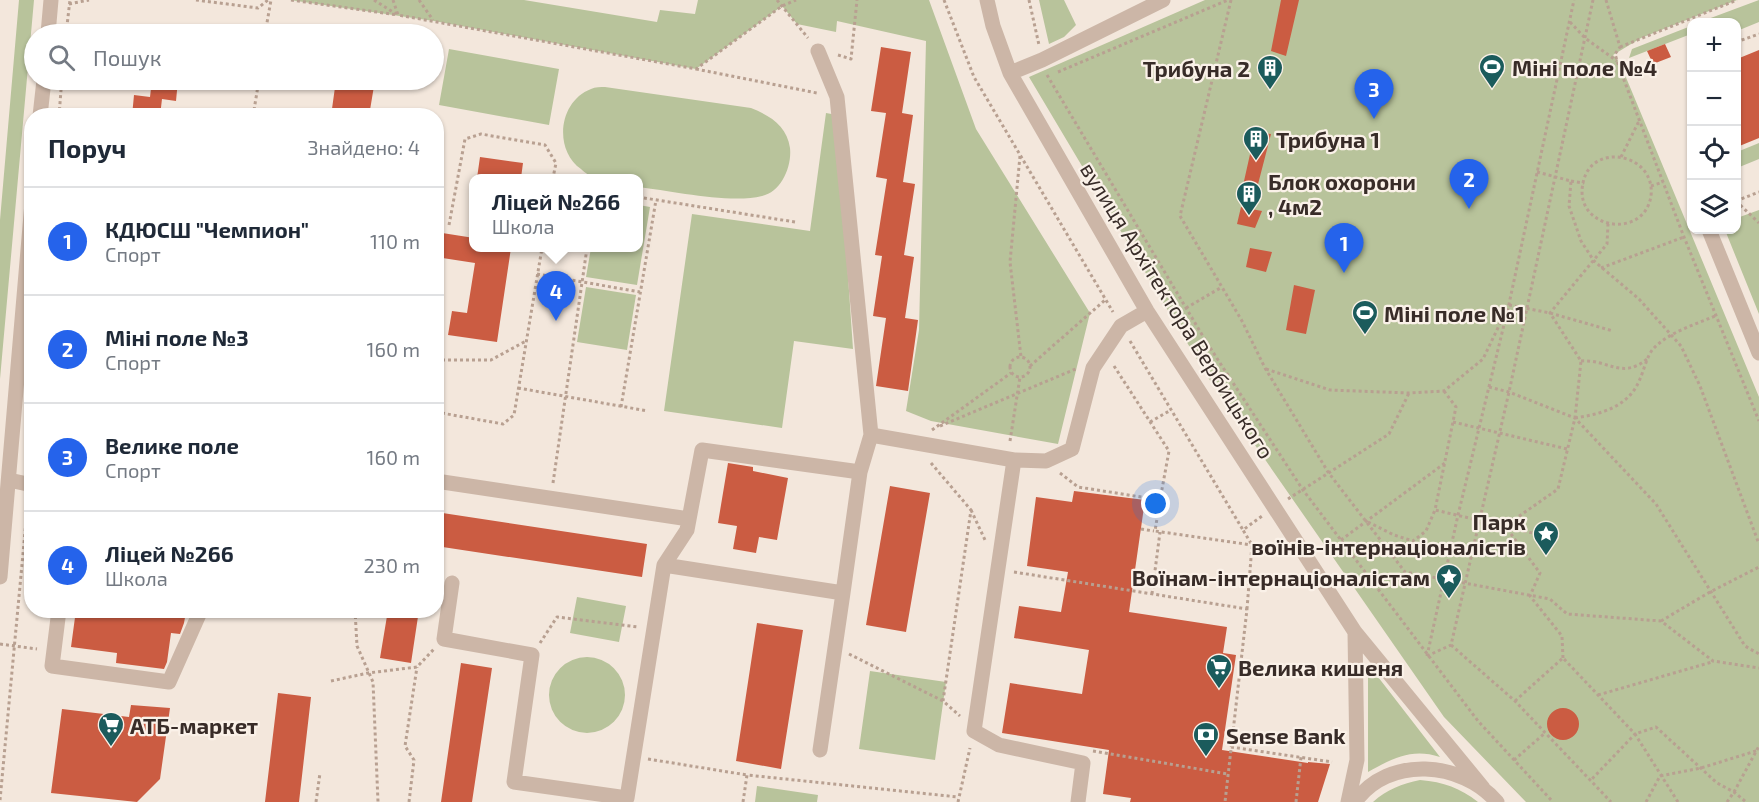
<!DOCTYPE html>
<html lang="uk">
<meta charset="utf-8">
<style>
:root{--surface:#fff;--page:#f6f6f7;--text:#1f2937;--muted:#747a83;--line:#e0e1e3;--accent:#2563eb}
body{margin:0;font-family:"Exo 2",sans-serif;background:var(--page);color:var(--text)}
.controls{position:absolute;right:18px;top:18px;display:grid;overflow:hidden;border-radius:12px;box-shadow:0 2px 4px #0004}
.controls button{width:54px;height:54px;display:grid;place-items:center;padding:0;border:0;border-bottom:2px solid var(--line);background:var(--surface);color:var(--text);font:30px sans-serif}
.you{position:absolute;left:1156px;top:504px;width:21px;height:21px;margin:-15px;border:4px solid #fff;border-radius:50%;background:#1a73e8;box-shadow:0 0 0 9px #1a73e833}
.badge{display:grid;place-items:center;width:39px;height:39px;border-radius:50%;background:var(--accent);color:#fff;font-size:20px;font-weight:700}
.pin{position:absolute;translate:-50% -50px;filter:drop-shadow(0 2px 3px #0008)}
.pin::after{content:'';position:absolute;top:32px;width:21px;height:18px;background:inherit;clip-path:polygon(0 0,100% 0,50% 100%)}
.popup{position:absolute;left:469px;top:174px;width:174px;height:78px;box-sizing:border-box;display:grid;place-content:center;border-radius:12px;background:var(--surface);filter:drop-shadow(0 2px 4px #0005);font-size:20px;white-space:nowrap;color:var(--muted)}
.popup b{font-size:22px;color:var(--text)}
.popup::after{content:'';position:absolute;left:50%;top:100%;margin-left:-12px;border:12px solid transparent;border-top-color:var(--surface)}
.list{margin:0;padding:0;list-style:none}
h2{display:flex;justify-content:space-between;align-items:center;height:78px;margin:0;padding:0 24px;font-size:26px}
h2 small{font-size:20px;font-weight:400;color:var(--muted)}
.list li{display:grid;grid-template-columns:39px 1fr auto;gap:18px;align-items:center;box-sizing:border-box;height:108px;padding:0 24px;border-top:2px solid var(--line)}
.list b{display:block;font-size:22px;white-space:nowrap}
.list p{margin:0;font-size:20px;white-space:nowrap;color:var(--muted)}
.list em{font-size:20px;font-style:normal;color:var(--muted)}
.icon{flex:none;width:33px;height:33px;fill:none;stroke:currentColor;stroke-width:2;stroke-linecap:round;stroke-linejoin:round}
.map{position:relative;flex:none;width:1759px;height:802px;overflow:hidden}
.search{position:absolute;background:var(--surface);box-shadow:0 2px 4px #0004;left:24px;top:24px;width:420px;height:66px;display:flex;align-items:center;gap:15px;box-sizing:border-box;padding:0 21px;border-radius:33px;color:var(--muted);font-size:22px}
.panel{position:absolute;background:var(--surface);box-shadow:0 2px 4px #0004;left:24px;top:108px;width:420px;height:510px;border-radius:24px}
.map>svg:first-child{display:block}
.green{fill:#b8c39b}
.building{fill:#cb5c42}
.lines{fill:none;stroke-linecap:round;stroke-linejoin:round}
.path{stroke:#b8a091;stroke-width:3;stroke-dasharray:3 3;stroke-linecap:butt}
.minor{stroke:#ccb6a7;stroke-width:15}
.labels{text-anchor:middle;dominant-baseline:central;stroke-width:4.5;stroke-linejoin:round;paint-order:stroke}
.poi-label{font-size:22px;font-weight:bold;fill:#382c28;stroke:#faf1e8;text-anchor:start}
.street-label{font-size:22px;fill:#382c28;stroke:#faf1e8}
</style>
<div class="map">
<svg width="1759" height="802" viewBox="0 0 1759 802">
<rect width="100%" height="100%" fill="#f3e7dc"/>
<path class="green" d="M19 0H34L0 379V220Z
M290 0H524L657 22 660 10 695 14 698 0H929L976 129 1090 313 1058 444 931 421 906 411 919 330 926 41 837 21 836 32 797 24 782 6 696 69 434 21Z
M1039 0H1064L1076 25 1064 37 1049 44Z
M1205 0H1737L1641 38 1613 55 1620 63 1759 397V802H1526L1444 717 1207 376 1029 77Z
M1759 0V22L1737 31 1736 22H1700Z
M1691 26V34L1629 58 1632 49Z
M449 49 559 69 549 125 439 105Z
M605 87 751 108C771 116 787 126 790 148 792 167 781 192 762 196 731 204 671 191 639 187L638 178C625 178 609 181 597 178 591 177 585 173 581 169 553 149 559 101 591 89 595 87 601 87 605 87Z
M826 113 837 115 853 349 794 341 782 428 664 411 692 214 810 231Z
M1759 143V159L1737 168V152Z
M639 205 650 207 637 285 586 277 591 248H638Z
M1759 210V314L1725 230H1736L1737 218Z
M586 287 636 295 627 350 577 342Z
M577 597 626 606 619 642 570 633Z
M549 695a38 38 0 1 1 76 0a38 38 0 1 1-76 0Z
M1368 664 1440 757C1412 748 1393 758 1368 772Z
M870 671 946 682 935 760 859 749Z
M1420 780C1444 782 1460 788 1478 802H1373C1387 789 1402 784 1420 780Z
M757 786 818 795 817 802H755Z"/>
<path class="building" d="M1281 0H1299L1286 56 1271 51Z
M1665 44 1671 57 1653 64 1647 51Z
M881 47 911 52 902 113 913 115 903 182 915 184 904 255 914 257 905 318 918 320 908 391 876 386 886 318 873 316 882 256 875 255 887 179 876 177 886 113 871 111Z
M1759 50V138L1737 147V59Z
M152 80H178L176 101 162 99 160 116H132L134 95 150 97Z
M336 80H375L369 116H331Z
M1255 132 1271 134 1256 192 1242 190Z
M480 157 523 163 521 178H477Z
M1241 207 1262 211 1255 228 1237 224Z
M436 232 474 238V248H511L497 342 448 335 452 311 467 313 475 263 436 257Z
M1250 248 1272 252 1266 272 1246 267Z
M1294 285 1315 290 1306 334 1286 330Z
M728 463 753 467V471L788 478 777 540 759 537 756 553 733 549 737 526 718 523Z
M890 486 930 493 906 632 866 625Z
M1074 491 1145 500 1129 612 1227 627 1223 653 1236 655 1222 750 1308 763V762L1330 764 1318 802H1130L1131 798 1103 794 1109 750 1002 733 1010 683 1082 694 1089 650 1014 638 1019 606 1061 612 1068 572 1027 566 1036 497 1072 502Z
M436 512 647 544 642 577 436 546Z
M76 610H176L186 612 184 623 180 634 171 633 167 662 164 669 116 663 117 653 71 647Z
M388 610H419L411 663 380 658Z
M757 623 803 630 781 769 736 761Z
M461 663 492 668 472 802H441Z
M278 693 311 697 299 802H265Z
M131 705 170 708 160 779 137 802 51 793 62 709 129 717Z
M1547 724a16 16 0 1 1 32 0a16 16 0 1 1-32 0Z"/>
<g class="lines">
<path class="path" d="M196 0 258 8 268 0
M291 0 398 15
M374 0 396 14
M393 0 398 15 696 69 782 6 796 0
M419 0 433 20
M777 0 808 38
M944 0 974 77 1113 312
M1029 0 1039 45
M1231 0 1180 216 1242 321 1265 368 1328 472 1405 572 1550 599 1567 614 1661 621 1713 661 1759 668
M1606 0 1620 47 1615 54 1619 67 1684 237 1759 421
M69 4 89 0
M1570 22 1585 38 1617 61
M66 34 70 0
M265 34 271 0
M1736 42 1759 34
M1620 47 1737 0
M838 55 851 59 857 0
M696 69 817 93
M1058 72 1228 0
M1047 75 1207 343 1303 490 1478 721 1553 802
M59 116 61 90
M253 116 259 80
M1020 156 1010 262 1021 357
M1621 157 1639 121
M1537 172 1571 181 1569 206 1581 241 1594 261 1639 299 1681 346 1700 386 1759 544
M1571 181 1583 183C1591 141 1656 153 1651 196 1644 241 1573 229 1583 183
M1651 186 1663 182
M638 197 795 222
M1736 201 1759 223
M1736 201 1759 192
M449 225 465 139 481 134 545 145 556 163 553 178
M1601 268 1684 237
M537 274 640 292
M1509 305 1550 313 1613 331
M1186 308 1222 287
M1130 341 1243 530
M1010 367a10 10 0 1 1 20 0a10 10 0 1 1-20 0Z
M436 360H491L526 341
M1581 361C1608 359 1622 380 1647 359
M1030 366 1105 300
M1114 366 1169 451 1160 500
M1266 369 1330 390 1409 393 1444 391 1483 359 1506 311
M1489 387 1509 392 1575 418 1656 504 1745 646 1759 654
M518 388 648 411
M1444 391 1456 407 1435 510 1554 538
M621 407 656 200
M436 412 503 424 514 415 542 248
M1575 418C1601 414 1629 407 1640 379 1644 370 1647 356 1653 349 1669 332 1694 325 1715 316
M1150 422 1171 410
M1453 422 1567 449
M940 426 1078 368
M932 430 1011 373
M1010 441 1020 377
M931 463 971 510 943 701
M30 470 32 458
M1060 473 1078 487 1160 500 1155 531 1252 545
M553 483 587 248
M1288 499 1389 434 1409 393
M971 510 985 540
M1368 522 1394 535 1413 541 1426 531 1435 510
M1141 529 1154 531
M1341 540 1445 463
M1014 572 1247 609 1225 802
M1154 577 1172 581
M1152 594 1160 532
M1247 609 1252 545 1243 530 1262 516
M355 610 357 646 373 682 378 802
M1661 621 1710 592 1759 567
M540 643 557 617 638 627
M0 644 37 649
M1451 645 1515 701 1611 802
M849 654 943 701 960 716
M1427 656 1451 645 1509 392 1593 0
M1427 656 1458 515 1509 304 1574 0
M1563 658 1562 636 1530 596 1540 573 1505 526 1558 489 1575 418 1581 361 1550 313 1607 244 1608 224
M331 681 368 673 417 667 434 649
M1598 695 1712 662
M1515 701 1563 658 1635 734 1590 781
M1231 747 1332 762
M1093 751 1228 774
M648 759 747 775
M1514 760 1545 733
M0 800 28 500
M316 802 320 773
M409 802 414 760 405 746 417 667
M743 802 747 775 958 797
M958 802 970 748
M1296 802 1301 757
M1646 802 1660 776 1701 768 1759 750
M1678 802 1635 734 1656 727 1717 783 1734 792 1746 802
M1727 802 1734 792 1759 746"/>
<path class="minor" d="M987 0 993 26 1010 73 1147 311 1355 632 1483 788
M48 34 51 0
M1010 73 1042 60 1163 0
M40 116 44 80
M1709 230 1759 353
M871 435 1014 460 1046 461 1072 449 1093 368 1121 326 1147 311
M1014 460 974 731 999 745 1083 763 1078 802
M9 480 32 485
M436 481 689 519
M664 565 843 593 860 472 871 435 837 97 818 51
M0 577 32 203
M452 583 444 639 532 655 514 782 627 798 664 565 687 530 702 450 860 472
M59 610 52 666 169 682 201 610
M820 750 843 593
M1348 802 1357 760 1355 632
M1355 802C1388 755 1462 761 1497 802"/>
</g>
<defs>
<symbol id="stadium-pin" viewBox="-11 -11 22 30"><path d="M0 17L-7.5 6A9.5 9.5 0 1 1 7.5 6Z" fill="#1b5b5c" stroke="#faf1e8"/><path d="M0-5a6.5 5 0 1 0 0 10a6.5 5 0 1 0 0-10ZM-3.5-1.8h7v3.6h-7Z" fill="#fff"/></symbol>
<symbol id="building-pin" viewBox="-11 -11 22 30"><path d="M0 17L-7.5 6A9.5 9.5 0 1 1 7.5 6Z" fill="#1b5b5c" stroke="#faf1e8"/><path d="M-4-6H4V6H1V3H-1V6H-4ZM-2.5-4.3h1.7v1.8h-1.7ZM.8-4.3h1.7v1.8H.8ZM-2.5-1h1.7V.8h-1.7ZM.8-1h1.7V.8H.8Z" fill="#fff"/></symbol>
<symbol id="sight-pin" viewBox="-11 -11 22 30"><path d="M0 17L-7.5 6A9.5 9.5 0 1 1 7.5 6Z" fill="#1b5b5c" stroke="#faf1e8"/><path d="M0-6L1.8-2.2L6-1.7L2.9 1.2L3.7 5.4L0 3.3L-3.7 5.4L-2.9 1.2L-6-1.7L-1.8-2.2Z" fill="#fff"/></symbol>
<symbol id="supermarket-pin" viewBox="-11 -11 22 30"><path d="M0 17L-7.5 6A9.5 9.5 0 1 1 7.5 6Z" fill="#1b5b5c" stroke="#faf1e8"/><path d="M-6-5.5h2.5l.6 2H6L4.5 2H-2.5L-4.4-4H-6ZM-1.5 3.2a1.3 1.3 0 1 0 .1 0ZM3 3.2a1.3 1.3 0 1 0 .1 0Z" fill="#fff"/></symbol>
<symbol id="bank-pin" viewBox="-11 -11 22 30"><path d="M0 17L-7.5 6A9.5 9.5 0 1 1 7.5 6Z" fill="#1b5b5c" stroke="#faf1e8"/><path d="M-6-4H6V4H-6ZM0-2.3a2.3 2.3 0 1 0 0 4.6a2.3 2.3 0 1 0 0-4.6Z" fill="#fff"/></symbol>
</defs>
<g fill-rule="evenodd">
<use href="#stadium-pin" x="1477" y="52" width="30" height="40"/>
<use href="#building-pin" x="1255" y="53" width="30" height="40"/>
<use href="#building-pin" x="1241" y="124" width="30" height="40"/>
<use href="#building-pin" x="1234" y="179" width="30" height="40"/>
<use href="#stadium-pin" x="1350" y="298" width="30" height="40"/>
<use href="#sight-pin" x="1531" y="519" width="30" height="40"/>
<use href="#sight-pin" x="1434" y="562" width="30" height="40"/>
<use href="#supermarket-pin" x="1204" y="652" width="30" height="40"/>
<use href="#supermarket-pin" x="96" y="710" width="30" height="40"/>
<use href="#bank-pin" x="1191" y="720" width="30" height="40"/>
</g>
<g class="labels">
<g class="poi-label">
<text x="1512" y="67">Міні поле №4</text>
<text x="1250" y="68" text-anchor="end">Трибуна 2</text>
<text x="1276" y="139">Трибуна 1</text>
<text x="1268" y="181">Блок охорони<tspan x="1268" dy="25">, 4м2</tspan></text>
<text x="1384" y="313">Міні поле №1</text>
<text x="1526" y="521" text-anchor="end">Парк<tspan x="1526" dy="25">воїнів-інтернаціоналістів</tspan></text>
<text x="1430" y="577" text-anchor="end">Воїнам-інтернаціоналістам</text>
<text x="1238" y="667">Велика кишеня</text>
<text x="130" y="725">АТБ-маркет</text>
<text x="1226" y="735">Sense Bank</text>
</g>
<g class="street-label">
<text transform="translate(1178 310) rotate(58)">вулиця Архітектора Вербицького</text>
</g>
</g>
</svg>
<div class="controls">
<button>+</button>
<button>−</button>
<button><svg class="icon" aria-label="locate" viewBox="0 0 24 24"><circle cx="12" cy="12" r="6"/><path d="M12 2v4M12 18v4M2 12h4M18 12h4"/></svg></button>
<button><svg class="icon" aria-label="layers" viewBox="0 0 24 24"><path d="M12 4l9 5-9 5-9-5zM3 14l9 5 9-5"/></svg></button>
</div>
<div class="you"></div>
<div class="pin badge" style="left:1344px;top:273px">1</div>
<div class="pin badge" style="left:1469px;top:209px">2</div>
<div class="pin badge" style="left:1374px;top:119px">3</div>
<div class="pin badge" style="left:556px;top:321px">4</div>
<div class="popup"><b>Ліцей №266</b>Школа</div>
<div class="search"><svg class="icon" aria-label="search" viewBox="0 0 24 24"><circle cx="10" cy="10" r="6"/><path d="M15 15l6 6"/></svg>Пошук</div>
<section class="panel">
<h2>Поруч<small>Знайдено: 4</small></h2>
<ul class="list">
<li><span class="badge">1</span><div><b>КДЮСШ &quot;Чемпион&quot;</b><p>Спорт</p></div><em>110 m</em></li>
<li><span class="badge">2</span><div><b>Міні поле №3</b><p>Спорт</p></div><em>160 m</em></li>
<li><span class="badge">3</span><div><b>Велике поле</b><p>Спорт</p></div><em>160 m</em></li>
<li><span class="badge">4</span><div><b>Ліцей №266</b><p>Школа</p></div><em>230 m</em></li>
</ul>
</section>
</div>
